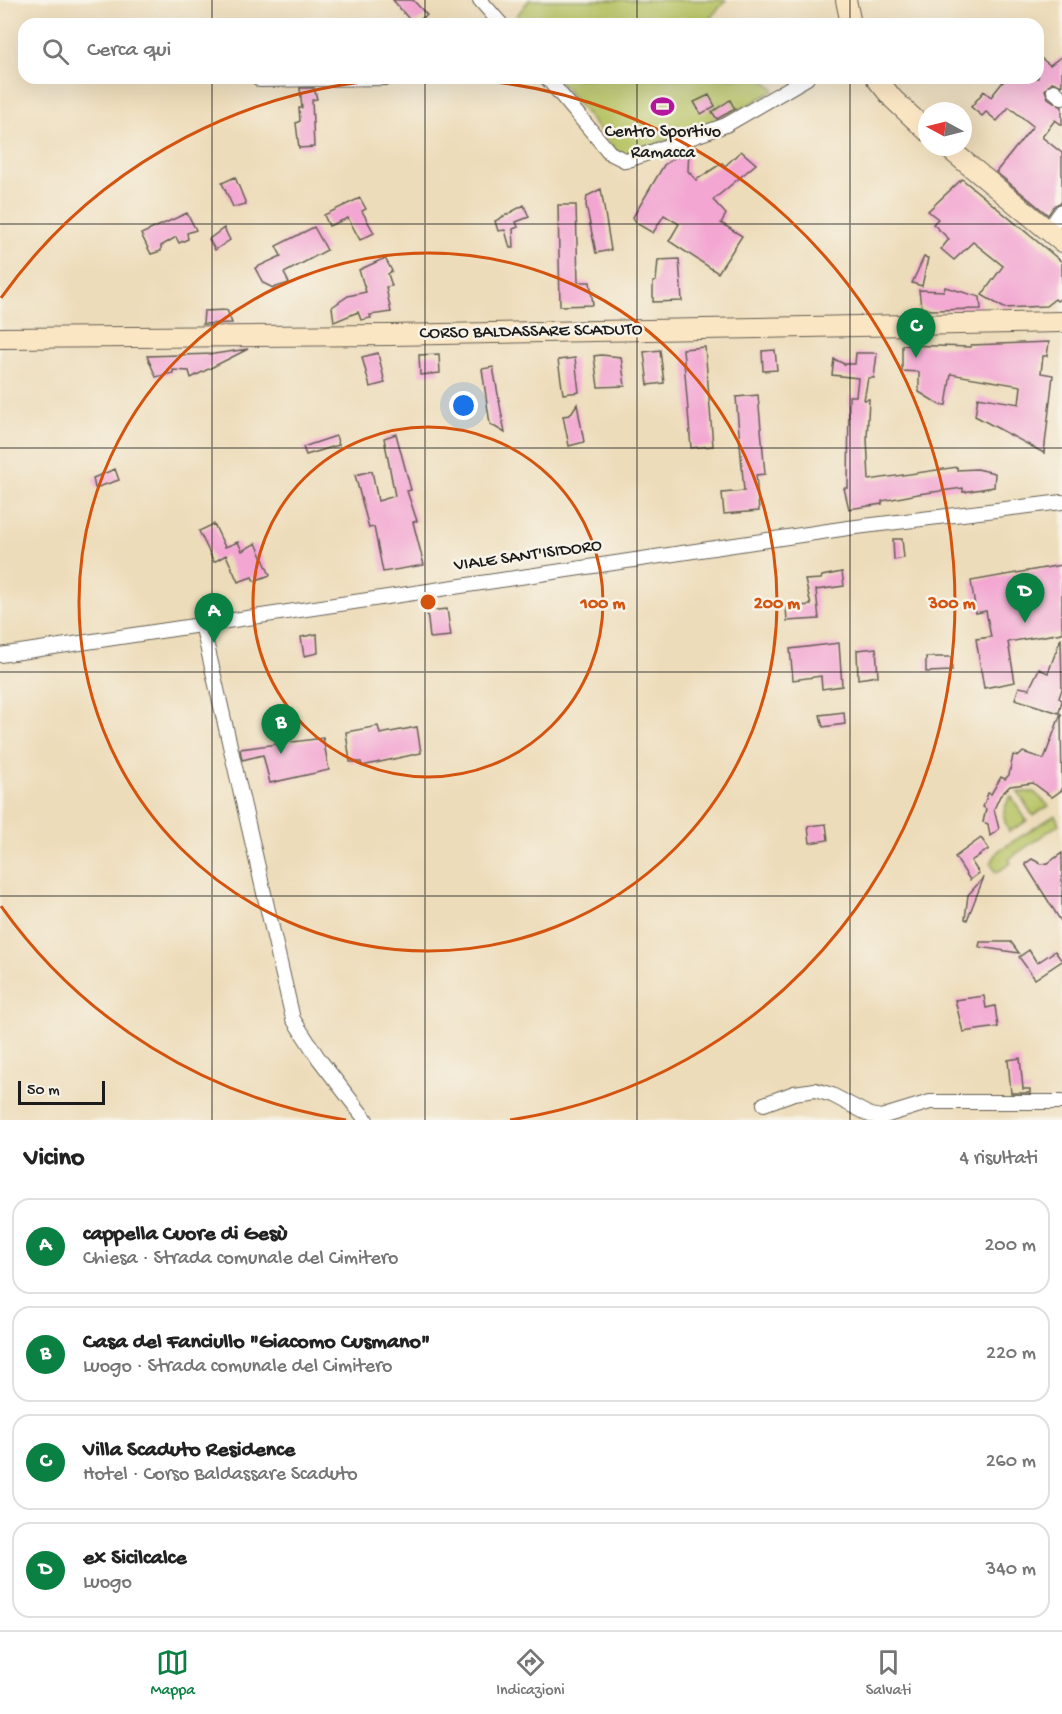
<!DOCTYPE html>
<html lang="it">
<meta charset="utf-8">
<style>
:root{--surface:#fff;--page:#f2f2f2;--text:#222;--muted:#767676;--line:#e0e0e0;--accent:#0b8043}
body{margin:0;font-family:"Gochi Hand",sans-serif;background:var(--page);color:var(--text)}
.compass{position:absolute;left:918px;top:102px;width:54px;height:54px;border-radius:50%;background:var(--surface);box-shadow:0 6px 24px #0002;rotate:277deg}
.scale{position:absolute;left:18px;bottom:15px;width:87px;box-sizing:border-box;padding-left:6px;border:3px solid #1c1c1c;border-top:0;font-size:16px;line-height:21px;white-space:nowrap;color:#1c1c1c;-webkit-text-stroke:4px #f7f3e8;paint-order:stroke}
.you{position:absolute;left:464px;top:406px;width:21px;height:21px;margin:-15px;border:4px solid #fff;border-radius:50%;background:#1a73e8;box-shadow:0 0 0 9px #1a73e833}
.badge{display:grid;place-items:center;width:39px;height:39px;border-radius:50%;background:var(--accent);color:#fff;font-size:20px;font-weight:700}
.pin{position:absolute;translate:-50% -50px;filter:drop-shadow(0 2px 3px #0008)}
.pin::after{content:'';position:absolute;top:32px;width:21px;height:18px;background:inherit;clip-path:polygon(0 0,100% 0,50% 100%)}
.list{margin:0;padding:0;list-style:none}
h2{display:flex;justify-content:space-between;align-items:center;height:78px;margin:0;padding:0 24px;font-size:26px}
h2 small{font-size:20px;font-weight:400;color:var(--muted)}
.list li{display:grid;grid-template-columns:39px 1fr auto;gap:18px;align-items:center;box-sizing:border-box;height:96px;margin:0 12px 12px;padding:0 12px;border:2px solid var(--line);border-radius:18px}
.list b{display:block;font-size:22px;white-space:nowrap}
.list p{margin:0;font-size:20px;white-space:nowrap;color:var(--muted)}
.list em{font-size:20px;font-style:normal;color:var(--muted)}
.icon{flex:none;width:33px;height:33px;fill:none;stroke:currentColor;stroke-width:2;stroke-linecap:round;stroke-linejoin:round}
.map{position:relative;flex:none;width:1062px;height:1120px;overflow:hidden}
.search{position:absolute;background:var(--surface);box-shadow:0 6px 24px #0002;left:18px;right:18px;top:18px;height:66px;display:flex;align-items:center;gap:15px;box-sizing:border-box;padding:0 21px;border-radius:18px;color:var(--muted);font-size:22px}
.sheet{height:510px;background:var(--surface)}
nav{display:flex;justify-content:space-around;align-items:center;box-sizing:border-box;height:84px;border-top:2px solid var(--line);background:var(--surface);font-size:16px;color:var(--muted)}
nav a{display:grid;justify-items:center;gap:3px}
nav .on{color:var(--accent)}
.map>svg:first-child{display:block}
.green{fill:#b8c466;stroke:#6a7041;stroke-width:1.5}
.building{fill:#f3a6d2}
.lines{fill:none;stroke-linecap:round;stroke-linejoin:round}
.street-casing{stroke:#655f53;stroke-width:16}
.secondary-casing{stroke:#655f53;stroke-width:22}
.street{stroke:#fff;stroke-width:14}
.secondary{stroke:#fbe6c4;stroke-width:20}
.grid{fill:none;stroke:#1c1c1c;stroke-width:1.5;stroke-opacity:0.55}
.ring{fill:none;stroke:#d4530e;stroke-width:3}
.labels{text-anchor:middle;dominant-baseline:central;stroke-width:5;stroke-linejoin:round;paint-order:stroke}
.poi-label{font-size:18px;fill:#1c1c1c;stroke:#f7f3e8}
.street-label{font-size:18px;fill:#1c1c1c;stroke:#f7f3e8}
.centre{fill:#d4530e;stroke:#f7f3e8;stroke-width:3}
.ring-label{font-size:18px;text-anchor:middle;font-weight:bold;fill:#d4530e;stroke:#f7f3e8;stroke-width:5;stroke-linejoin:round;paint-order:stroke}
</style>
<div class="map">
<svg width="1062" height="1120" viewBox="0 0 1062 1120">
<rect width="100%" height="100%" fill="#f7f3e8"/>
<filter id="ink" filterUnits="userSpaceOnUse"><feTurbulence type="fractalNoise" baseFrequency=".0167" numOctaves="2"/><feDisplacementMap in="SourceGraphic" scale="12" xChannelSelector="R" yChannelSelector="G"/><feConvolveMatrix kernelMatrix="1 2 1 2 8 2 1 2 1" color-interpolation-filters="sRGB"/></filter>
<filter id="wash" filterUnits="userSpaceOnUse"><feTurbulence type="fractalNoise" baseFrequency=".008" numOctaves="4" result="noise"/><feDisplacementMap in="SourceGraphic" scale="24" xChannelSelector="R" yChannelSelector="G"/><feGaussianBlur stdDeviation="1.35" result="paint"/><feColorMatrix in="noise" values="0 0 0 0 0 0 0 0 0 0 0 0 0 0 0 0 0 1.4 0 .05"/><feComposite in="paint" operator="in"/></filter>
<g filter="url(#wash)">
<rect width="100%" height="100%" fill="#eddcb9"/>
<path class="green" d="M529 0H726L705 24H514L512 22Z
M557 78H762L775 90 718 122 625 155 618 153Z
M1018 792H1034L1049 806 1033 816Z
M1011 796 1027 821 1009 832C1002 818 1002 809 1011 796Z
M1055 815 1059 824 1009 859 1011 863 996 873 991 863 998 851Z"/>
<g id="blocks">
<path class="building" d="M393 0H413L427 15 413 24Z
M1038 56 1050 65 1062 56V86L1052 82 1045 90 1048 98 1062 107V125L1055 120 1042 137 1062 153V202L1055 205 1048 215 996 172 1033 126 1009 107 997 121 986 112 982 116 971 107 984 91 991 97 1006 78H1038Z
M300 88H314L317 99 312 100 314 147 299 148 296 123 300 121 299 108H302Z
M709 95 715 106 701 114 694 102Z
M730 100 735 109 717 119 712 112Z
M689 148 688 171 696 180 722 163 725 166 741 151 756 164 713 200 726 214 721 223 742 236 718 273 669 241 679 224 664 215 653 233 636 223 633 217 664 165Z
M235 177 246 204 233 207 222 183Z
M962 179 1062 262V297L1057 301 1055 299 1046 306 1004 308 982 295 1003 266 973 242 954 260 941 249 949 239 933 224 938 219 928 211Z
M601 189 611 250 596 253 586 205 587 196Z
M360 198 366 209 362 211 374 233 360 240 348 218 329 226 324 215Z
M524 205 529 217 516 222 518 227 513 229 514 248H510L505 230 498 231 495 221Z
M558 205H576L578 282H590L593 305 560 306Z
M187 213 196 230 187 233 188 239 179 243 176 237 161 246V251L151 254 141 234Z
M314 227 327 250 284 273 289 283 273 288 263 283 255 268 281 256 276 246Z
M224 228 230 240 215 250 209 239Z
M924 257 928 258 922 286 912 283Z
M385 258 392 271 388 274 392 286 386 287 391 312 370 315 371 318 361 320 358 312 334 322 332 307 348 296 366 292 359 270Z
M679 259 682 301 653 302V282L656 281 658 260Z
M945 287 980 297 981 309 931 310 921 307 919 290 944 291Z
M227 310 232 323 203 324 204 311Z
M1049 342 1047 356H1043L1041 373 1053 375 1044 453 975 416 978 397 1019 404 1021 386 951 374 946 405H940L919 392V372L902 371V345L971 347V345Z
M705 347 713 446 691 448 683 349Z
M248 349 191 378 189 371 173 370V373L156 377 147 356 214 354Z
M660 350 664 383 648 385 644 352Z
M775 350 777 370 763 371 762 351Z
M378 353 385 383 370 387 362 357Z
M856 353H877L874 378H868L864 400 869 399 867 438 869 480 957 467V470L977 469 995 473 994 487 963 492V488L918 494 882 501V504L849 509 844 488H848L849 396H856L858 378 832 375 834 359 844 364H855Z
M439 354 440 373 420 375 419 355Z
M601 355 621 357 625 386 598 387 594 356Z
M575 358 579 392 563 394 558 360Z
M493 367 505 433 490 424 482 369Z
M758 395 765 474 756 475 759 511 724 514 722 493 744 491 736 397Z
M577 404 584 442 569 446 563 416 570 415Z
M396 434 411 490 407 491 417 521 413 522 424 565 383 572 374 527 369 528 355 475 372 471 378 501 395 496 384 438Z
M336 436 339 445 306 455 303 447Z
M115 469 119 480 95 488 93 478Z
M214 524 225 547 238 542 242 551 256 543 270 575 254 581 252 577 238 582 226 555 214 562 199 531Z
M893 539H902L904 558 894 560Z
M1062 565V633L1008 642 1015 682 984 688 976 639 991 637 986 611 976 613 971 581Z
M842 572 844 586 816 590 819 619 787 621 786 607 811 605 805 580 821 579 822 576Z
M447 609 451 636 430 638 427 611Z
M317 634 318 653 304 656 301 637Z
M1061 638 1062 689 1059 698 1062 700 1059 713 1015 699 1019 687 1029 689 1039 669 1048 673Z
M839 643 842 686 822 689 821 676 793 680 790 649Z
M876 648 878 676 858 679 857 650Z
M926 657H951L952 671 926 672Z
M844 712 845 724 823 727 820 715Z
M1061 713 1062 790 1052 797 1033 783 1010 786 1000 796 994 809 999 829 990 836 988 824 983 822 986 809 983 807 988 793 991 794 1001 777 1005 779 1009 775 1013 755 1019 756 1023 752 1044 759Z
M378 726 380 734 417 727 421 753 362 766 361 762H350L346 732Z
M323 738 329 770 270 783 263 755 242 760 240 749Z
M826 824 828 840 810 843 808 826Z
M981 838 989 849 971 861 979 873 970 880 955 857Z
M1062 853V923L1025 864 1032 859 1041 864 1048 863Z
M984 877 967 920 965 919 968 895Z
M980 942H1011L1019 953 979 947Z
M1029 950 1037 963 1055 951 1062 961 1035 979 1019 957Z
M984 996 986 1008 995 1006 998 1027 963 1032 955 1000Z
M1020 1058 1023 1089H1030V1093H1011L1008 1060Z"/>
</g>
</g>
<g filter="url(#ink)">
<use href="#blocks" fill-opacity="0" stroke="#655f53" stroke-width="1.5"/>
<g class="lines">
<defs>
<path id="street" d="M480 0 501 24
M547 78 610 153 626 161 726 125 807 78
M260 80 387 78
M1054 91 1062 98
M1048 230 1062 211
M202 624 293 1019 319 1059 366 1120
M0 655 848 528 1062 502
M764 1104 794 1093 815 1090 832 1095 870 1115 881 1117 930 1102H1062"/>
<path id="secondary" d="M846 0 851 24
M876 78 893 99 927 131
M947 147 1062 242
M0 338 391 335 1062 322"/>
</defs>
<use href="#street" class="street-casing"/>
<use href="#secondary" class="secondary-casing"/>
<use href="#street" class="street"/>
<use href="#secondary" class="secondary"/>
</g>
</g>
<path class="grid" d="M212 0V24M425 0V24M637 0V24M850 0V24M212 78V1120M425 78V1120M637 78V1120M850 78V1120M0 224H1062M0 448H1062M0 672H1062M0 896H1062"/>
<g class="ring">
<circle cx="428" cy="602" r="175"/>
<circle cx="428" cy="602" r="349"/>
<path d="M346 1120A524 524 0 0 1 1 906M1 298A524 524 0 0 1 423 78M433 78A524 524 0 0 1 510 1120"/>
</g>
<defs>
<symbol id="stadium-bare" viewBox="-9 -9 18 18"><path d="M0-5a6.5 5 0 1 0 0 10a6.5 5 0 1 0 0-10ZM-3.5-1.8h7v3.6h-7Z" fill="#b5179e" stroke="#f7f3e8" stroke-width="2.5" paint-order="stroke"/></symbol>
</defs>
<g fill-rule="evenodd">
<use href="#stadium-bare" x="646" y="90" width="33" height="33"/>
</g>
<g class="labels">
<g class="poi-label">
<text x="663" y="132">Centro Sportivo<tspan x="663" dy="21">Ramacca</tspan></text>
</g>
<g class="street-label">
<text transform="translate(531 332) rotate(-1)">CORSO BALDASSARE SCADUTO</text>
<text transform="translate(528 556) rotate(-8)">VIALE SANT'ISIDORO</text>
</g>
</g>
<circle cx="428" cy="602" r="9" class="centre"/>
<g class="ring-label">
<text x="603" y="608">100 m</text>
<text x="777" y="608">200 m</text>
<text x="952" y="608">300 m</text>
</g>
</svg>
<svg class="compass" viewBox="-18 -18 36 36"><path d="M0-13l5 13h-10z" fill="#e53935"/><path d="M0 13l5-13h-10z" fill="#767676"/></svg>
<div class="scale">50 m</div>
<div class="you"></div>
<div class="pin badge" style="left:214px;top:643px">A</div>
<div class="pin badge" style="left:281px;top:754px">B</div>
<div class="pin badge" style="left:916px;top:358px">C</div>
<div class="pin badge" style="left:1025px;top:623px">D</div>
<div class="search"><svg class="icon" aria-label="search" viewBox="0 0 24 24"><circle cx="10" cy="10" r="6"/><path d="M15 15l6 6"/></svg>Cerca qui</div>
</div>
<section class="sheet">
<h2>Vicino<small>4 risultati</small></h2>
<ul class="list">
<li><span class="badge">A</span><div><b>cappella Cuore di Gesù</b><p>Chiesa · Strada comunale del Cimitero</p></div><em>200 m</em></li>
<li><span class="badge">B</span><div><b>Casa del Fanciullo &quot;Giacomo Cusmano&quot;</b><p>Luogo · Strada comunale del Cimitero</p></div><em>220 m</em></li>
<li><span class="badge">C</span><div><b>Villa Scaduto Residence</b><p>Hotel · Corso Baldassare Scaduto</p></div><em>260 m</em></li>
<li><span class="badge">D</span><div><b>ex Sicilcalce</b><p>Luogo</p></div><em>340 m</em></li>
</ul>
</section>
<nav>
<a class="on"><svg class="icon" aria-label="map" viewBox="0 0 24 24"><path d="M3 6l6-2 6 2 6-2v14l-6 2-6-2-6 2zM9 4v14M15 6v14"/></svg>Mappa</a>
<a><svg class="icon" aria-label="directions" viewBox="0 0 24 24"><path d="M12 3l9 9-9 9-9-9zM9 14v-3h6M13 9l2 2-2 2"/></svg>Indicazioni</a>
<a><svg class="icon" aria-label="saved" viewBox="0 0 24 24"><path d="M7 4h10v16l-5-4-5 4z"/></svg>Salvati</a>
</nav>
